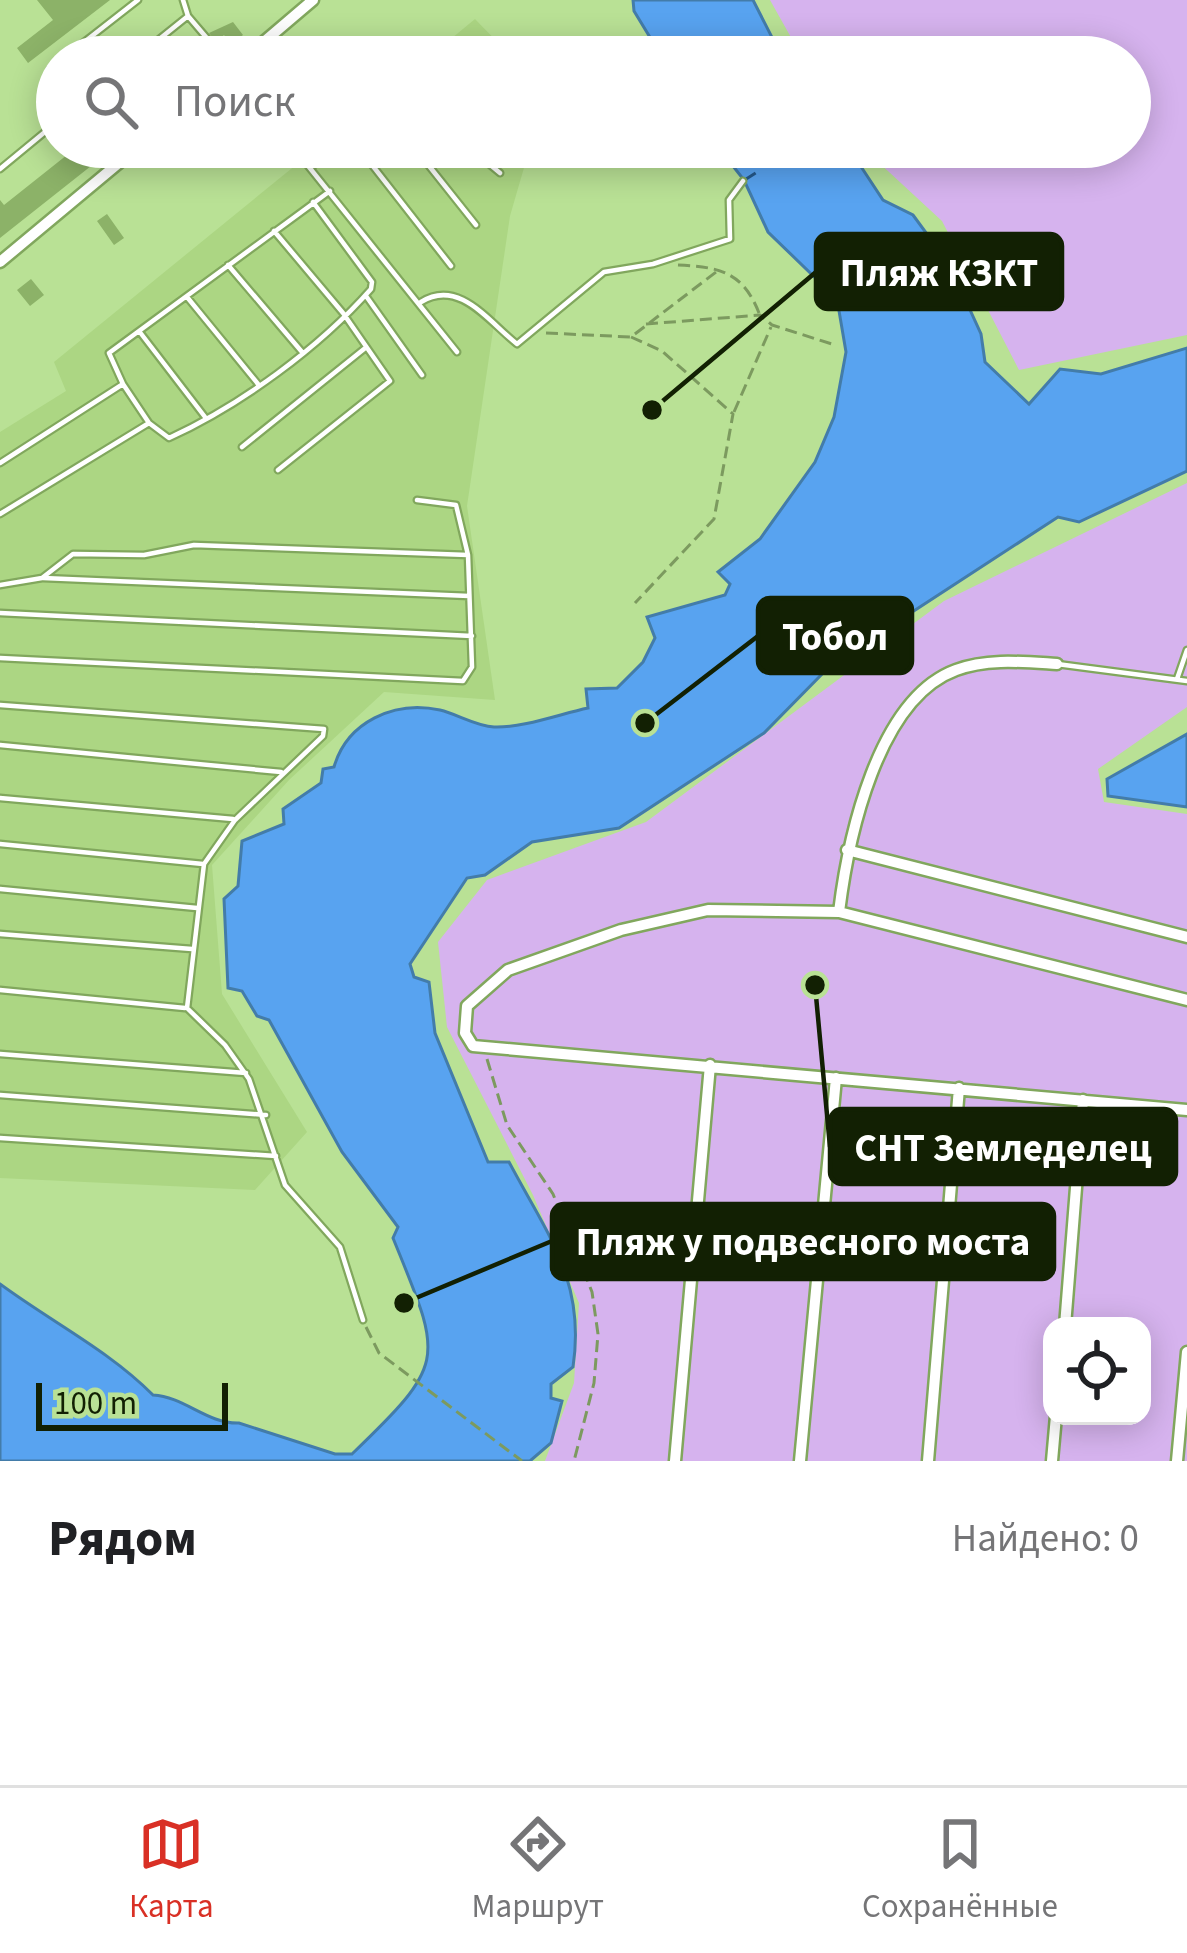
<!DOCTYPE html>
<html lang="ru">
<meta charset="utf-8">
<style>
:root{--surface:#fff;--page:#f2f2f2;--text:#202124;--muted:#757577;--line:#e0e0e0;--accent:#d93025}
body{margin:0;font-family:"Source Sans 3",sans-serif;background:var(--page);color:var(--text)}
.controls{position:absolute;right:36px;bottom:36px;display:grid;overflow:hidden;border-radius:24px;box-shadow:0 6px 30px #0003}
.controls button{width:108px;height:108px;display:grid;place-items:center;padding:0;border:0;border-bottom:3px solid var(--line);background:var(--surface);color:var(--text);font:60px sans-serif}
.scale{position:absolute;left:36px;bottom:30px;width:192px;box-sizing:border-box;padding-left:12px;border:6px solid #122003;border-top:0;font-size:33px;line-height:42px;white-space:nowrap;color:#122003;-webkit-text-stroke:9px #b9e195;paint-order:stroke}
.list{margin:0;padding:0;list-style:none}
h2{display:flex;justify-content:space-between;align-items:center;height:156px;margin:0;padding:0 48px;font-size:51px}
h2 small{font-size:39px;font-weight:400;color:var(--muted)}
.icon{flex:none;width:66px;height:66px;fill:none;stroke:currentColor;stroke-width:2;stroke-linecap:round;stroke-linejoin:round}
.map{position:relative;flex:none;width:1187px;height:1461px;overflow:hidden}
.search{position:absolute;background:var(--surface);box-shadow:0 6px 30px #0003;left:36px;right:36px;top:36px;height:132px;display:flex;align-items:center;gap:30px;box-sizing:border-box;padding:0 42px;border-radius:66px;color:var(--muted);font-size:45px}
.sheet{height:324px;background:var(--surface)}
nav{display:flex;justify-content:space-around;align-items:center;box-sizing:border-box;height:168px;border-top:3px solid var(--line);background:var(--surface);font-size:33px;color:var(--muted)}
nav a{display:grid;justify-items:center;gap:6px}
nav .on{color:var(--accent)}
.map>svg:first-child{display:block}
.built{fill:#acd683}
.green{fill:#d6b3ee;fill-rule:evenodd}
.water{fill:#58a3f0;stroke:#437ca9;stroke-width:3}
.lines{fill:none;stroke-linecap:round;stroke-linejoin:round}
.ferry{stroke:#245789;stroke-width:3;stroke-dasharray:15 12;stroke-linecap:butt}
.building{fill:#8cb268}
.lane-casing{stroke:#81a75d;stroke-width:9}
.street-casing{stroke:#81a75d;stroke-width:15}
.path{stroke:#7c9a5f;stroke-width:3;stroke-dasharray:12 6;stroke-linecap:butt}
.lane{stroke:#fff;stroke-width:4.5}
.street{stroke:#fff;stroke-width:10}
.leader{fill:none;stroke:#122003;stroke-width:4.5}
.callout-dot{fill:#122003;stroke:#b9e195;stroke-width:4.5}
.callout{fill:#122003;stroke:#122003;stroke-width:4.5}
.callout-label{font-size:39px;text-anchor:middle;font-weight:bold;fill:#fff}
</style>
<div class="map">
<svg width="1187" height="1461" viewBox="0 0 1187 1461">
<rect width="100%" height="100%" fill="#b9e195"/>
<path class="built" d="M475 19 512 57H429Z
M318 147H530L510 216 467 506 495 700 384 692 289 780 212 865 222 994 307 1132 255 1190 0 1178V432L66 391 54 362Z"/>
<path class="green" d="M770 0H1187V335L1019 370 942 221 862 147H1130V57H802Z
M1187 483V707L1098 769 1104 802 1187 814V1461H545L574 1383 579 1303 533 1195 447 1027 438 942 487 880 646 822 944 601ZM1052 1326H1142V1416H1052Z"/>
<path class="water" d="M633 0H753L782 57H662L634 11Z
M718 147H841L854 156 883 200 913 215 949 264 981 334 985 362 1029 404 1060 369 1101 374 1187 348V471L1079 522 1058 517 831 665 764 733 619 828 532 842 485 875 467 878 410 964 414 977 429 982 435 1033 488 1162H509C547 1234 586 1281 573 1367L551 1384V1398L562 1401 551 1443 530 1461H0V1284C53 1323 108 1350 153 1395 185 1397 207 1424 239 1423L335 1454H352C449 1361 442 1359 393 1238L398 1227 342 1152 269 1020 257 1016 242 991 228 988 224 899 238 886 242 841 284 824 283 809 321 783 323 769 334 767C347 722 394 700 440 710 457 714 476 726 494 727 523 728 560 714 588 708L586 689 617 688 643 662 655 638 647 617 725 595 730 584 718 572 760 539 815 462 834 417 846 352 837 299 768 232 744 180Z
M1187 734V807L1108 796 1107 779Z"/>
<g class="lines">
<path class="ferry" d="M743 181 796 147"/>
</g>
<path class="building" d="M37 0H110L28 63 17 48 53 20Z
M233 22 243 35 231 44 224 35 216 42 209 33Z
M77 147H115L0 238V200L4 205Z
M107 214 124 238 114 245 97 221Z
M31 279 44 295 30 306 17 290Z"/>
<g class="lines">
<defs>
<path id="lane" d="M188 16 223 57
M448 54 451 57
M65 57 138 0
M137 57 188 16 183 0
M50 69 57 63
M293 147 457 352
M358 147 451 266
M414 147 476 225
M472 147 482 158 499 147
M482 158 500 173
M310 168 338 147
M0 169 57 122
M274 231 343 313 390 381 278 470
M228 265 302 352
M366 296 422 375
M187 297 258 384
M421 302C459 278 489 322 517 344L604 272 653 264 730 239 729 200 743 181
M139 331 205 417
M149 423 169 438C241 405 319 348 371 289L372 282 313 202
M242 447 364 349
M0 463 123 384 109 353 330 191
M0 514 149 423 123 384
M43 578 469 596
M0 585 42 578 73 554 144 555 194 545 468 555
M0 613 472 636
M0 658 463 681 472 667 468 555 456 505 417 500
M1057 664 1187 681
M1177 679 1187 650
M0 705 324 729 323 736 235 820 204 864 187 1008 225 1045 249 1079 285 1185 340 1247 363 1320
M0 745 281 772
M0 798 233 819
M0 844 203 864
M0 889 197 908
M0 934 192 949
M0 990 185 1008
M0 1054 246 1073
M0 1095 266 1115
M0 1138 276 1156"/>
<path id="street" d="M246 57 313 0
M0 262 138 147
M847 850 1187 937
M839 912C848 839 877 699 956 670 987 658 1024 662 1057 664
M1187 1000 839 912 708 910 621 930 508 970 467 1006 465 1033 473 1046 1187 1110
M1065 1326 1083 1100
M675 1461 710 1065
M800 1461 836 1078
M928 1461 959 1088
M1052 1461 1056 1416
M1177 1461 1187 1352"/>
</defs>
<use href="#lane" class="lane-casing"/>
<use href="#street" class="street-casing"/>
<path class="path" d="M678 265C720 267 743 272 759 313
M646 324 760 315 772 325 835 345
M546 333 631 337 720 269
M631 337 662 351 733 414 714 519 635 603
M734 412 771 327
M487 1059 507 1125 553 1194 592 1292 598 1334 594 1383 574 1461
M366 1327 379 1353 522 1461"/>
<use href="#lane" class="lane"/>
<use href="#street" class="street"/>
</g>
<path class="leader" d="M652 410L816 272M645 723L758 636M815 985L830 1147M404 1303L552 1241"/>
<g class="callout-dot">
<circle cx="652" cy="410" r="12"/>
<circle cx="645" cy="723" r="12"/>
<circle cx="815" cy="985" r="12"/>
<circle cx="404" cy="1303" r="12"/>
</g>
<g class="callout">
<rect x="816" y="234" width="246" height="75" rx="12"/>
<rect x="758" y="598" width="154" height="75" rx="12"/>
<rect x="830" y="1109" width="346" height="75" rx="12"/>
<rect x="552" y="1204" width="502" height="75" rx="12"/>
</g>
<g class="callout-label">
<text x="939" y="286">Пляж КЗКТ</text>
<text x="835" y="650">Тобол</text>
<text x="1003" y="1161">СНТ Земледелец</text>
<text x="803" y="1255">Пляж у подвесного моста</text>
</g>
</svg>
<div class="controls">
<button><svg class="icon" aria-label="locate" viewBox="0 0 24 24"><circle cx="12" cy="12" r="6"/><path d="M12 2v4M12 18v4M2 12h4M18 12h4"/></svg></button>
</div>
<div class="scale">100 m</div>
<div class="search"><svg class="icon" aria-label="search" viewBox="0 0 24 24"><circle cx="10" cy="10" r="6"/><path d="M15 15l6 6"/></svg>Поиск</div>
</div>
<section class="sheet">
<h2>Рядом<small>Найдено: 0</small></h2>
<ul class="list">
</ul>
</section>
<nav>
<a class="on"><svg class="icon" aria-label="map" viewBox="0 0 24 24"><path d="M3 6l6-2 6 2 6-2v14l-6 2-6-2-6 2zM9 4v14M15 6v14"/></svg>Карта</a>
<a><svg class="icon" aria-label="directions" viewBox="0 0 24 24"><path d="M12 3l9 9-9 9-9-9zM9 14v-3h6M13 9l2 2-2 2"/></svg>Маршрут</a>
<a><svg class="icon" aria-label="saved" viewBox="0 0 24 24"><path d="M7 4h10v16l-5-4-5 4z"/></svg>Сохранённые</a>
</nav>
